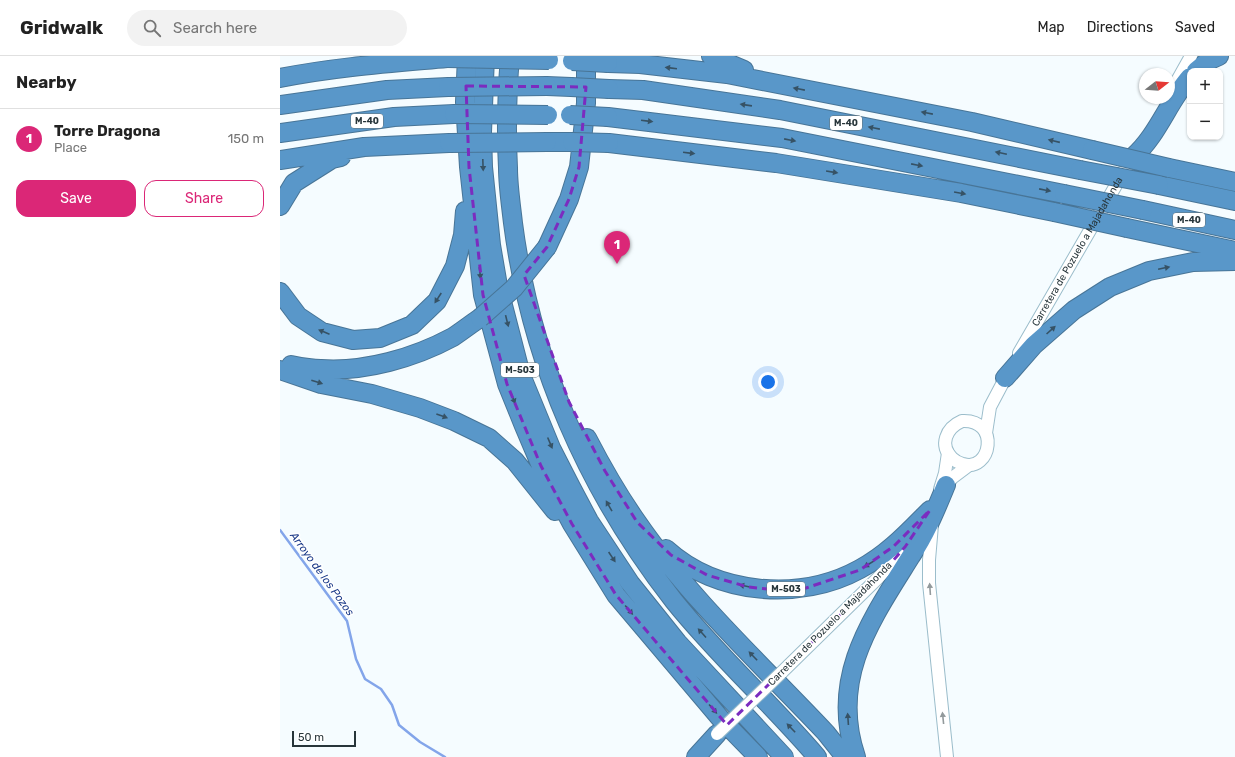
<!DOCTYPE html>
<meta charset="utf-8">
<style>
:root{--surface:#fff;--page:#f2f2f2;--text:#222;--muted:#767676;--line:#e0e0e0;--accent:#db2777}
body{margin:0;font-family:Rubik,sans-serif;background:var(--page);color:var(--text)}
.controls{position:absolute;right:12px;top:12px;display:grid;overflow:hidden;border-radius:8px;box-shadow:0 1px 3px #0004}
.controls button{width:36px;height:36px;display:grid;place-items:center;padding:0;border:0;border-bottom:1px solid var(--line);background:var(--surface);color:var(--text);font:20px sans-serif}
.compass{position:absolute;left:859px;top:12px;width:36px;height:36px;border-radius:50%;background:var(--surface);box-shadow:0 1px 3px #0004;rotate:73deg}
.scale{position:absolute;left:12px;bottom:10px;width:64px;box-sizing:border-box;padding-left:4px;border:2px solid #27353a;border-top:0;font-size:11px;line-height:14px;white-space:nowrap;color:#27353a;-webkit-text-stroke:3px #fff;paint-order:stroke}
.you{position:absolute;left:488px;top:326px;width:14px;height:14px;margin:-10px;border:3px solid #fff;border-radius:50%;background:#1a73e8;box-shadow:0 0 0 6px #1a73e833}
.badge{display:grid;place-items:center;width:26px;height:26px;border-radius:50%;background:var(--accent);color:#fff;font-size:13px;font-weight:700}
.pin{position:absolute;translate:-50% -33px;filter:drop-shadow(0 1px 2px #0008)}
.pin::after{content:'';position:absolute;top:21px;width:14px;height:12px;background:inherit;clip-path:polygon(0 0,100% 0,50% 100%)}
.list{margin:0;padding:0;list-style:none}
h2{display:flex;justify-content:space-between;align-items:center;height:52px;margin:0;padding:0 16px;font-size:17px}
h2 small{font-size:13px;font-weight:400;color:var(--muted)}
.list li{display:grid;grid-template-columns:26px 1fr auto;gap:12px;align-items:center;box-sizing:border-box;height:60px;padding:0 16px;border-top:1px solid var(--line)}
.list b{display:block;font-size:15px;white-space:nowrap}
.list p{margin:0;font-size:13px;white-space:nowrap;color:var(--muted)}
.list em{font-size:13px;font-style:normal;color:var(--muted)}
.actions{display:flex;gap:8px;padding:12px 16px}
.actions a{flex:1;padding:9px 0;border:1px solid var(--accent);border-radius:12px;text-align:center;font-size:14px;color:var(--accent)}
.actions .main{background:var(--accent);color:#fff}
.icon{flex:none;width:22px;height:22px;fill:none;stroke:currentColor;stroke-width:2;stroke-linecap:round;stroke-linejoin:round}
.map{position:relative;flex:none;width:955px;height:701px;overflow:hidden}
header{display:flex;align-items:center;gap:24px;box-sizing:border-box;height:56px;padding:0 20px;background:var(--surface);border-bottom:1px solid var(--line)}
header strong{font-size:19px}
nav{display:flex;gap:22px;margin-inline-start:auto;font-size:14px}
.search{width:280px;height:36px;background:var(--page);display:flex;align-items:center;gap:10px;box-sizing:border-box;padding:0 14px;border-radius:22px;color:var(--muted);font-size:15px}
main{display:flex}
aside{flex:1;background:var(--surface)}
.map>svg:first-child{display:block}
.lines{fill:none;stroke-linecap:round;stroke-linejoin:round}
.stream{stroke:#83a5ea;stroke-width:2.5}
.minor-casing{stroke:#9bbdcb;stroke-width:14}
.highway-casing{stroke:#487597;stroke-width:20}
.minor{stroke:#fff;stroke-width:12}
.highway{stroke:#5997c9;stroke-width:18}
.minor-bridge-casing{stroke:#9bbdcb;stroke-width:14;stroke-linecap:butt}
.highway-bridge-casing{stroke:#487597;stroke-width:20;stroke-linecap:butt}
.minor-bridge{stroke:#fff;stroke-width:12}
.highway-bridge{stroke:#5997c9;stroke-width:18}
.oneway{fill:#365265}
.oneway2{fill:#939a9c}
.marked{fill:none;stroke:#7b2cbf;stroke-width:3;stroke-dasharray:8 5;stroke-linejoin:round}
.labels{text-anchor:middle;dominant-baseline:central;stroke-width:3;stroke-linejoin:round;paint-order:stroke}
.shield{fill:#fff;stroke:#687275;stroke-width:1}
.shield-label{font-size:9px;font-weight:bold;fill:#27353a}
.street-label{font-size:10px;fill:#27353a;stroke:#fff}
.water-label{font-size:11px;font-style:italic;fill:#183887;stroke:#fff}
</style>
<header>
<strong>Gridwalk</strong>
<div class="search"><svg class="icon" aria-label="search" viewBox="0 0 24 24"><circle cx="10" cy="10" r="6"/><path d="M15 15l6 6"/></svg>Search here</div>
<nav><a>Map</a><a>Directions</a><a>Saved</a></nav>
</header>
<main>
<aside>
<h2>Nearby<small></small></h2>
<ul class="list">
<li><span class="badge">1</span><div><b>Torre Dragona</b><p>Place</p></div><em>150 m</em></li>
</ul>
<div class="actions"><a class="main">Save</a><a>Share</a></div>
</aside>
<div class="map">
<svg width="955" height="701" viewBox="0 0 955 701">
<rect width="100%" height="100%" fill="#f5fcff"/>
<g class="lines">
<path class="stream" d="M0 474 67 565 76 603 85 623 101 633 112 649 119 669 140 686 165 701"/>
<defs>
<g id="minor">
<path d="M892 34 911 0"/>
<path id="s1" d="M739 297 854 98"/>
<path d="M682 365C721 363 711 417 683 408 679 407 675 405 672 402 659 389 666 372 682 365Z"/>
<path d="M706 377 710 351 728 317"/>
<path d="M660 433 665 417 668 397"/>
<path d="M663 434 672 422 688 410"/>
<path d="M652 469 649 504V527L667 701"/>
<path d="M501 617 598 522 619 499 634 478"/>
</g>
<path id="highway" d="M187 0 185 46 189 111 203 239 227 328 244 370 261 410 292 468 336 539 440 662 478 701
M205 0 202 76 203 111 211 189 218 230 241 319 271 392 291 431 309 465 350 527 398 587 504 701
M230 0C227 37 226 75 228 112 228 130 231 149 233 167 251 306 308 435 394 545 438 600 491 647 537 701
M431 0 464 14
M328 7 360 8 447 18 692 66 812 94
M916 15 928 5 939 0
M0 22C55 11 112 7 167 2
M267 30 291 31
M329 33 363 34 500 54 800 114
M0 49 107 34 168 31
M328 61 502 82 784 138
M0 77 114 61 174 58
M267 86H292
M329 87 496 107 681 137 774 156
M853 101C878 79 888 46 910 21
M0 104 84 91 169 87
M889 112 955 126
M879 129 955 145
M0 150 14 127 52 103 61 101
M863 154 955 174
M847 172 955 195
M267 191 289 143 299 111 306 47V0
M0 236 18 260 42 276 73 284 100 282 132 269 157 245 175 210 183 179 185 155
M11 309C21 311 31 313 41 313 85 316 134 302 173 281 182 275 191 268 200 262
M0 314 41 328 92 338 140 352 174 365 209 382 235 405 275 455
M725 322 754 289 794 254 830 231 869 215 913 206 955 205
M307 382C322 411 338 439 357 466 410 543 482 609 546 677L565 701
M386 493C437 539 520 546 580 513 608 498 628 476 650 454
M416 701 437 678
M576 701C549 622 591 564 631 500 646 478 656 453 666 429"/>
</defs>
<use href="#minor" class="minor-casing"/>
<use href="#highway" class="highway-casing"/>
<use href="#minor" class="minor"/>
<use href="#highway" class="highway"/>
<defs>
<path id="minor-bridge" d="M437 678 501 617"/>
<path id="highway-bridge" d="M167 2 269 4
M292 5 328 7
M168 31 267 30
M291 31 329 33
M174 58 268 59
M290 59 328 61
M292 86 329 87
M169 87 267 86
M812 94 889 112
M800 114 879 129
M784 138 863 154
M774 156 847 172
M200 262 234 232 267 191"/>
</defs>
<use href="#minor-bridge" class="minor-bridge-casing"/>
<use href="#highway-bridge" class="highway-bridge-casing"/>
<use href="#minor-bridge" class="minor-bridge"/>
<use href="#highway-bridge" class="highway-bridge"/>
</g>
<defs><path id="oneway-solid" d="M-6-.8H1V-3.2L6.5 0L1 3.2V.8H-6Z"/></defs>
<g class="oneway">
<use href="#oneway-solid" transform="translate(391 12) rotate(-173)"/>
<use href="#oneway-solid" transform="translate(519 33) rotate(-169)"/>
<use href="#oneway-solid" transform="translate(466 49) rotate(-172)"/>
<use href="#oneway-solid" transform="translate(647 57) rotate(-169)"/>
<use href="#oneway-solid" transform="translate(367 65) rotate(7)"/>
<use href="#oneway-solid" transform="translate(594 72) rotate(-169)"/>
<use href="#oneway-solid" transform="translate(510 84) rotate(11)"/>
<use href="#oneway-solid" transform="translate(774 85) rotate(-167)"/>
<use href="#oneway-solid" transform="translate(409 97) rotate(7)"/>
<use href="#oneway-solid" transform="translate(721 97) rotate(-168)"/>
<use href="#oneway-solid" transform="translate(203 109) rotate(88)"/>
<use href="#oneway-solid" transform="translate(637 109) rotate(11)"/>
<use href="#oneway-solid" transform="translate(552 116) rotate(9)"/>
<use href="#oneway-solid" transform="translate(765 134) rotate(11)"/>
<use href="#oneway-solid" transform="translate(680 137) rotate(10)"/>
<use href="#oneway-solid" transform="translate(884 212) rotate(-12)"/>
<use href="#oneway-solid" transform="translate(200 217) rotate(83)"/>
<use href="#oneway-solid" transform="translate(158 242) rotate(123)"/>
<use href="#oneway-solid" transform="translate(227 265) rotate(76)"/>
<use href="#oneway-solid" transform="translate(771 274) rotate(-42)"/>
<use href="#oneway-solid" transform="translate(44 276) rotate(-157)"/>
<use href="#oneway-solid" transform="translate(37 326) rotate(18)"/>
<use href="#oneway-solid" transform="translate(233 342) rotate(68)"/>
<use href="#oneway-solid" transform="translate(162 360) rotate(20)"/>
<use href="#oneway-solid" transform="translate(270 387) rotate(67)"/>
<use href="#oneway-solid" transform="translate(329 450) rotate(-120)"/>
<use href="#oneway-solid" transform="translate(332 501) rotate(56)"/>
<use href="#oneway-solid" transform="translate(589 508) rotate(148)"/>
<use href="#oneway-solid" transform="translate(465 530) rotate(-168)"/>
<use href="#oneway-solid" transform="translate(349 554) rotate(50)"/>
<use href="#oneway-solid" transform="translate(422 577) rotate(-132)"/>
<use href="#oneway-solid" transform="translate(473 600) rotate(-134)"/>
<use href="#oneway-solid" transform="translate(433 653) rotate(49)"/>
<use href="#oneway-solid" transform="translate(568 663) rotate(-94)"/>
<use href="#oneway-solid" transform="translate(511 672) rotate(-134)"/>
</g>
<g class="oneway2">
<use href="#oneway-solid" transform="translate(650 533) rotate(-94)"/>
<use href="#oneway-solid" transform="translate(663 662) rotate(-96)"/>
</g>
<path class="marked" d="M186 30 306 31 299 111 289 143 267 191 244 219 289 346 325 415 357 466 391 499 427 519 468 531 498 534 526 532 580 514 614 490 650 454 625 491 598 522 447 669 336 539 292 468 261 410 227 328 203 239 189 111Z"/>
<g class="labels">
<g class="shield">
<rect x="71" y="58" width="32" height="14" rx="3"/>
<rect x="550" y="60" width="32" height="14" rx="3"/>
<rect x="893" y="157" width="32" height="14" rx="3"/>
<rect x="221" y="307" width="38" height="14" rx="3"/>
<rect x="487" y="526" width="38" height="14" rx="3"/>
</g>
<g class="shield-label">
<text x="87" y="65">M-40</text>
<text x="566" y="67">M-40</text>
<text x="909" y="164">M-40</text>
<text x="240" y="314">M-503</text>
<text x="506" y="533">M-503</text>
</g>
<g class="street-label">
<text stroke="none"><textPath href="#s1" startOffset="117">Carretera de Pozuelo a Majadahonda</textPath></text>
<text transform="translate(550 568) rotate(-45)">Carretera de Pozuelo a Majadahonda</text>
</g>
<g class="water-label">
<text transform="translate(42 518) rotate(54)">Arroyo de los Pozos</text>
</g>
</g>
</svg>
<div class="controls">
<button>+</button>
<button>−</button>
</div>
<svg class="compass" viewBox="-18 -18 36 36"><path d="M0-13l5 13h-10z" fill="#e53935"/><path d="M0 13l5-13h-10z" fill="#767676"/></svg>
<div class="scale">50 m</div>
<div class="you"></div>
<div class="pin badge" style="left:337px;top:208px">1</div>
</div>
</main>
